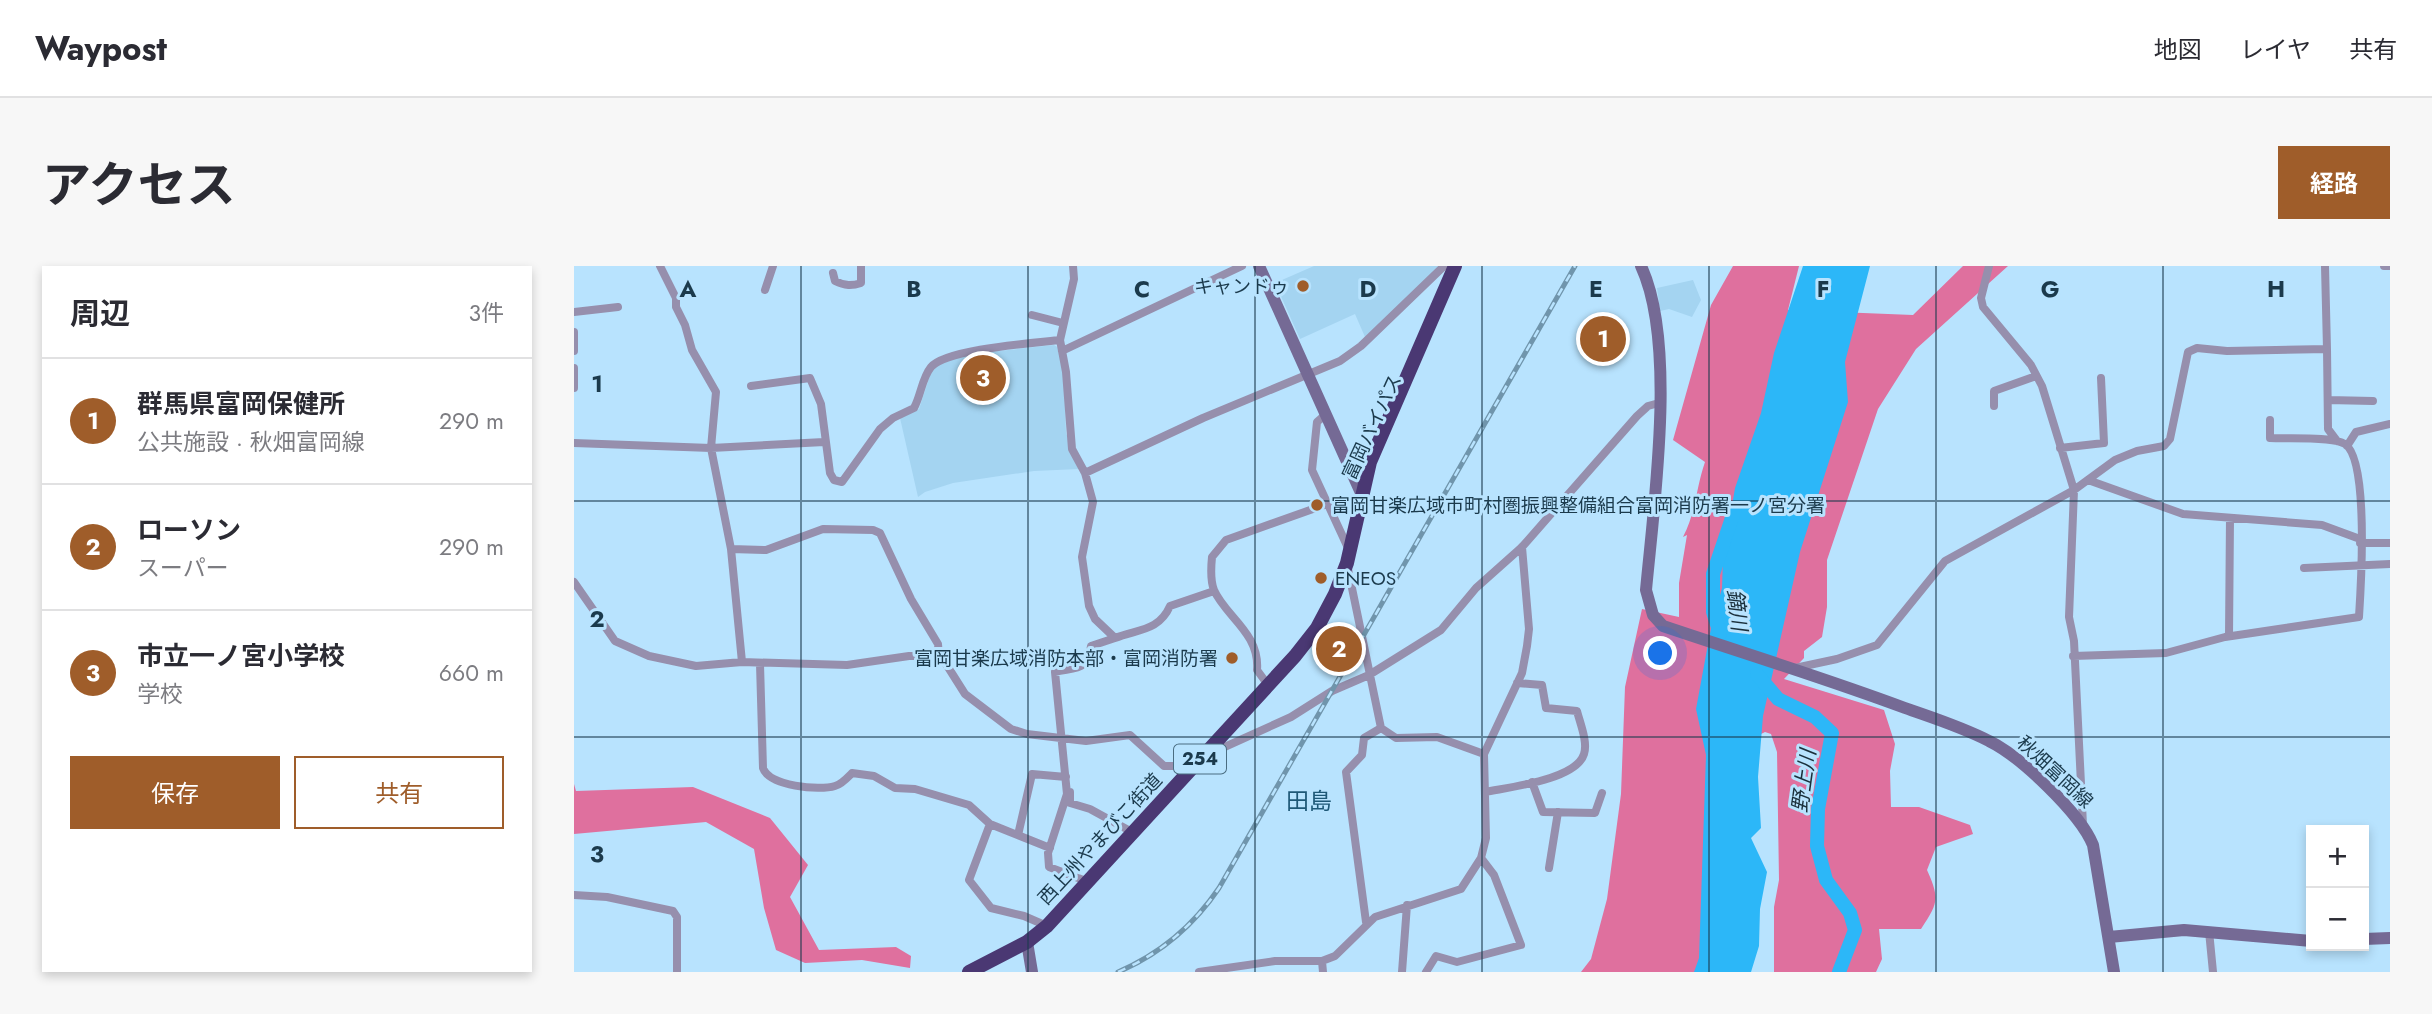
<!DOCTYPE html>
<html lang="ja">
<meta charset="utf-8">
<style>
:root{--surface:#fff;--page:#f7f7f7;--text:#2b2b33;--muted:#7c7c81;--line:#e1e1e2;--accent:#9f5d2a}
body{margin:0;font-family:Jost,"Noto Sans JP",sans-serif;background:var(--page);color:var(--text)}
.controls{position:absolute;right:21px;bottom:21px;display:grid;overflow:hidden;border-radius:0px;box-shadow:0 4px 10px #0003}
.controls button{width:63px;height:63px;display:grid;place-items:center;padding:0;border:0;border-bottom:2px solid var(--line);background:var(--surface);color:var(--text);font:35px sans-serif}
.you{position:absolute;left:1087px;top:388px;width:24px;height:24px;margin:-18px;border:5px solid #fff;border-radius:50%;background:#1a73e8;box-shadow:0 0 0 10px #1a73e833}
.badge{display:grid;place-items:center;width:46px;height:46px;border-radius:50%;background:var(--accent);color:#fff;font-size:23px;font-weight:700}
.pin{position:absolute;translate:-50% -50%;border:4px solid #fff;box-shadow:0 2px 7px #0006}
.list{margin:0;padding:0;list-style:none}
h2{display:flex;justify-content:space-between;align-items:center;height:91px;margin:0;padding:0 28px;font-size:30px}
h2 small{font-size:23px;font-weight:400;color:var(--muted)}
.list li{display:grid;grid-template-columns:46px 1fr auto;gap:21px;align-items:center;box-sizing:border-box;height:126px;padding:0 28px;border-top:2px solid var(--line)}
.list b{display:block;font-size:26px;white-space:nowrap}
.list p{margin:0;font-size:23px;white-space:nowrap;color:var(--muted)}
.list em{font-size:23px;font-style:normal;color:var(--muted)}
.actions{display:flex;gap:14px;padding:21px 28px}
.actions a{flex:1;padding:16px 0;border:2px solid var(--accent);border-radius:0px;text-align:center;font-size:24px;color:var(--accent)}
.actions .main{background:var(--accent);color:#fff}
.map{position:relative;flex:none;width:1816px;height:706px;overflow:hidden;border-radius:0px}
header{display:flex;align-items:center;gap:42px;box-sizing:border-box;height:98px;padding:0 35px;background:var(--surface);border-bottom:2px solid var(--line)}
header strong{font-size:33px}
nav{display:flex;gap:38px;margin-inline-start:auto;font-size:24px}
.intro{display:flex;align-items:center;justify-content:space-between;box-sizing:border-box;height:168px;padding:0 42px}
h1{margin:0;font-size:49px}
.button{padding:18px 32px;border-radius:0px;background:var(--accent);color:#fff;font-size:24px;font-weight:700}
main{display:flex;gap:42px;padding:0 42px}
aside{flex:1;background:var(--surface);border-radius:0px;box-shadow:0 4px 10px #0003}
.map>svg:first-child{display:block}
.built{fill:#a4d4f1}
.forest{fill:#df709e}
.water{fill:#2cb7f8}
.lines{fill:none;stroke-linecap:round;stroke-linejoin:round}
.river{stroke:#2cb7f8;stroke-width:14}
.street{stroke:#968fad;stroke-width:8}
.secondary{stroke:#756a95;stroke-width:12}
.highway{stroke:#4a3873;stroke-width:14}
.rail-casing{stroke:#7095ac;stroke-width:5}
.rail{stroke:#b8e3fe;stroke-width:2.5;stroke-dasharray:8;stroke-linecap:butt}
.grid{fill:none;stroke:#1b3a4c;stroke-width:2;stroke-opacity:0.55}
.poi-dot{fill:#9f5d2a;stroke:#b8e3fe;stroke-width:2.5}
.labels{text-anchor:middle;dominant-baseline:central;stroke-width:6;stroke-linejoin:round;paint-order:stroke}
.shield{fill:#b8e3fe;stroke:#4a6d81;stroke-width:2}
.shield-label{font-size:18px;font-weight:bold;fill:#1b3a4c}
.poi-label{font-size:19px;fill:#1b3a4c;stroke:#b8e3fe;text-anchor:end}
.street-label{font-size:19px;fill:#1b3a4c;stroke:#b8e3fe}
.water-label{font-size:21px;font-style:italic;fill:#1a2f3b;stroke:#b8e3fe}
.quarter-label{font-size:23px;fill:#1e5877;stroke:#b8e3fe}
.grid-label{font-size:23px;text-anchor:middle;font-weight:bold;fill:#1b3a4c;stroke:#b8e3fe;stroke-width:6;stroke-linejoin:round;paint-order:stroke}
</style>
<header>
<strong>Waypost</strong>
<nav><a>地図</a><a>レイヤ</a><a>共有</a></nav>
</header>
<div class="intro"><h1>アクセス</h1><a class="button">経路</a></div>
<main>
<aside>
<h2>周辺<small>3件</small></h2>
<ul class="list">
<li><span class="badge">1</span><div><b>群馬県富岡保健所</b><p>公共施設 · 秋畑富岡線</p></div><em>290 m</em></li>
<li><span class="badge">2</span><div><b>ローソン</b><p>スーパー</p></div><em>290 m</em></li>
<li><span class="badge">3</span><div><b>市立一ノ宮小学校</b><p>学校</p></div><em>660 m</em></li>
</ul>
<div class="actions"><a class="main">保存</a><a>共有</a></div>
</aside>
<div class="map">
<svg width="1816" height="706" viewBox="0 0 1816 706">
<rect width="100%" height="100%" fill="#b8e3fe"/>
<path class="built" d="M740 0H868L791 71 781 48 726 73 701 17Z
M1119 14 1127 34 1118 51 1095 43 1086 45 1083 22Z
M480 79 485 82 490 109 492 167 505 203 460 205 379 217 351 226 344 231 326 152 345 143 357 106 365 98 397 88Z"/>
<path class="forest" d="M1159 0H1225L1214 44 1339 49 1389 0H1434L1342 83 1304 143 1253 294V341L1248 371 1230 385V392L1210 413 1310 444 1321 478 1316 505 1317 541H1345L1396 559 1399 568 1362 581 1353 604C1366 633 1364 637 1347 663H1305L1308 693 1302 706H1200V641L1205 614 1203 486 1197 468 1191 466 1185 469 1141 706H1007L1017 693 1033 633 1047 528 1051 421 1068 343 1105 351V317L1113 269 1109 271C1122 246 1122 222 1131 196L1099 174 1137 39Z
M0 518 2 525 119 521 196 552 234 599 216 631 245 684 322 681 337 690 336 702 288 694 231 697 202 684 190 642 180 583 132 556 0 568Z"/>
<path class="water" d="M1229 0H1296L1271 96 1274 136 1226 286 1189 450 1184 511 1187 562 1177 572 1193 606 1186 643 1185 680 1177 706H1120L1125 692 1132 489 1122 443 1137 362 1148 322 1149 293 1161 222 1187 147 1200 87Z"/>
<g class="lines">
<path class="river" d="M1146 368 1139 346V308L1161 243
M1183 408 1204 433 1241 451 1258 467 1244 543 1243 580 1252 614 1276 647 1281 664 1265 706"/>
<path class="street" d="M86 0 102 32V41L111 59 118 84 142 126 137 182 157 283 168 396
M499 0 500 13 486 74 492 106 498 183 511 207 519 236 508 291 515 340 521 353 541 372 517 380C514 405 503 401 481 406L493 528 474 587 475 601 512 615
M1415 0 1407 32 1409 41 1457 99 1468 120 1500 224 1495 351 1500 375 1509 559
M1810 0H1816
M259 7 261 15C271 20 278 20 287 17V0
M191 24 199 0
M0 46 44 41
M458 49 489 57
M0 66V85
M1753 83 1754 163 1763 175
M488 85 668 0
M0 102V122
M177 120 236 112 247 138 256 207 260 214 268 216 306 163 319 152 340 142C347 129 348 112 357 101 372 83 460 77 486 74
M1754 134 1799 135
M1420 140V125L1462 110
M751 149 743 156 738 204 775 284
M0 177 137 182 250 176
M1773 180 1782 166 1816 158
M1486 182 1530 177 1527 112
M511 207 629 152 766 95 787 80 870 0
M1514 214 1609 248 1748 259 1786 273
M1786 277H1816
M157 283 192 284 249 263 299 264 306 267 337 333 364 378 365 390
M773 298 807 462 822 472 863 471 910 488
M1730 302 1816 298
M0 316 41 375 75 390 122 400 168 396 273 399 335 390H367L391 428 437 463 453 468 512 475 556 469 590 500H620
M1655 370 1656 252
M541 372C564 363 585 365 596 340L640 325
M1499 390 1592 387 1651 371 1785 351C1787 320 1795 194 1771 178 1759 170 1713 173 1696 172V154
M186 398 189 502C195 520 245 525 261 520 268 518 273 512 278 507L300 510 321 522 341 523 395 539 416 558 476 582
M1221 402 1263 393 1303 379 1371 295 1500 224 1541 194 1563 185 1590 180 1596 173 1614 86 1623 82 1653 85 1753 83 1751 0
M694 419 683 404C686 367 651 350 640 324 636 314 637 301 638 291L652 274 753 238
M635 488 717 451 758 425 795 409 867 364 902 322 948 281 1063 150 1074 140 1085 137
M958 516 969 546 1021 547 1028 527
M496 526V537L516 543 558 566
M911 526C935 521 1002 514 1010 488 1014 476 1006 457 1003 445L972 442 968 419 943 417
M416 558 395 614 417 642 450 650 473 660
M444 569 458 508 492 511
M975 602 984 546
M0 629 33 631 99 645 103 651V706
M792 656 772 506 788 489 790 472 807 462
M1635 665 1639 706
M748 695 749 706
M625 706 701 695H748L761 690 801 651 887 623 907 592 912 572 910 488 948 407 953 380 955 363 948 281
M828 706 833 639
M852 706 862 690 883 696 947 679 920 609 907 592"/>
<path class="secondary" d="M685 0 788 229
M1067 0C1103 77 1080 237 1072 324L1079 349 1089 360C1169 387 1251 412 1331 442 1359 452 1388 461 1415 475 1446 490 1506 547 1519 579L1540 706
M1535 671 1610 664 1737 675
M1790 673 1816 672
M453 676 458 706"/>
<path class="highway" d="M395 706 453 676 473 660 721 390 743 362 761 328 773 297 796 196 881 0"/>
<defs>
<path id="rail" d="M544 706C586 688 620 659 645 622L1001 0"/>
</defs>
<use href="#rail" class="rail-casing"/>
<use href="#rail" class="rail"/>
</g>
<path class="grid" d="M227 0V706M454 0V706M681 0V706M908 0V706M1135 0V706M1362 0V706M1589 0V706M0 235H1816M0 471H1816"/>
<g class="poi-dot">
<circle cx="729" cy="20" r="7"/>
<circle cx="743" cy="239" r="7"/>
<circle cx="747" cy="312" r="7"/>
<circle cx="658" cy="392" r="7"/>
</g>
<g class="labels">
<rect class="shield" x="600" y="478.5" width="52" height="29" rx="5"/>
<g class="shield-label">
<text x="626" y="493">254</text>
</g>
<g class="poi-label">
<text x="715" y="20">キャンドゥ</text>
<text x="757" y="239" text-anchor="start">富岡甘楽広域市町村圏振興整備組合富岡消防署一ノ宮分署</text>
<text x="761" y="312" text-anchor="start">ENEOS</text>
<text x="644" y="392">富岡甘楽広域消防本部・富岡消防署</text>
</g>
<g class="street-label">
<text transform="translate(798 161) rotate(-65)">富岡バイパス</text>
<text transform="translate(1481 506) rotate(43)">秋畑富岡線</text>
<text transform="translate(526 573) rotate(-47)">西上州やまびこ街道</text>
</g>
<g class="water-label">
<text transform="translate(1163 344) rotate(83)">鏑川</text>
<text transform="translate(1230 515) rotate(-82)">野上川</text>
</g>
<g class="quarter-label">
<text x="735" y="535">田島</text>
</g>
</g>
<g class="grid-label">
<text x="114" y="31">A</text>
<text x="340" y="31">B</text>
<text x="568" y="31">C</text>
<text x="794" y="31">D</text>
<text x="1022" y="31">E</text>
<text x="1249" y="31">F</text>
<text x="1476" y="31">G</text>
<text x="1702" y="31">H</text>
<text x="23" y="126">1</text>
<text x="23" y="361">2</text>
<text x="23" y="596">3</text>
</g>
</svg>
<div class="controls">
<button>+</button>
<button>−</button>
</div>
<div class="you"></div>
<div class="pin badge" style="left:1029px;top:73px">1</div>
<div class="pin badge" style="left:765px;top:383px">2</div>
<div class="pin badge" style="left:409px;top:112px">3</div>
</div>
</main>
